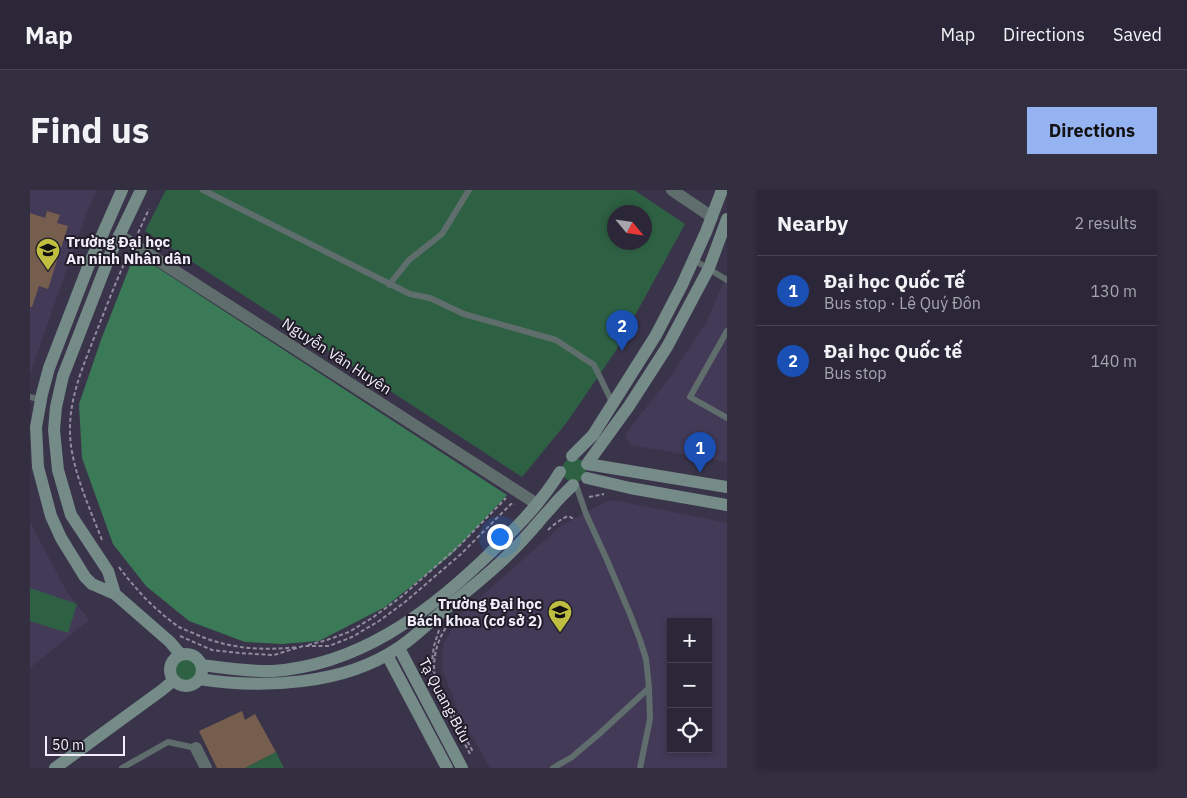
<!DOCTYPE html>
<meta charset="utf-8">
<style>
:root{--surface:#2c2738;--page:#342f40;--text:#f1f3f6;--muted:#a6a5ae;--line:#484453;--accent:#95b2f1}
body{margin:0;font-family:"IBM Plex Sans",sans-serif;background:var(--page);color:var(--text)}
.controls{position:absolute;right:15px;bottom:15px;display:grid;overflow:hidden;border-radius:0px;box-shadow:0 2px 8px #0003}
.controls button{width:45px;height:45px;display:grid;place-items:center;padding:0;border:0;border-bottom:1px solid var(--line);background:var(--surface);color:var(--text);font:25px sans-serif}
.compass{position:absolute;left:577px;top:15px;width:45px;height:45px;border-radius:50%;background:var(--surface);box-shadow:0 2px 8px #0003;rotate:119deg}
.scale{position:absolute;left:15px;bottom:12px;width:80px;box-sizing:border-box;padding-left:5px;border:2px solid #f1edfc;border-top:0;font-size:14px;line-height:18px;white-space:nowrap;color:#f1edfc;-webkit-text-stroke:4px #201d28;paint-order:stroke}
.you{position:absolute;left:469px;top:346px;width:18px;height:18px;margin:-12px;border:4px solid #fff;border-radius:50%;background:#1a73e8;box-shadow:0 0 0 8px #1a73e833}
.badge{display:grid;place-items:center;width:32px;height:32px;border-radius:50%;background:var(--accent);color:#fff;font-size:16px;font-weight:700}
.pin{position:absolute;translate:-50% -41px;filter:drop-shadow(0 1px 2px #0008)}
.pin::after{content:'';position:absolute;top:26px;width:18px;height:15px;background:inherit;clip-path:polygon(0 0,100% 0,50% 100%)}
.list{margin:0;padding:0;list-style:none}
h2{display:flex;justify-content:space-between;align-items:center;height:65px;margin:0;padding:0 20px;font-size:21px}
h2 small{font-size:16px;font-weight:400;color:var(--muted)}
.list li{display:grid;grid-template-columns:32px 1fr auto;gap:15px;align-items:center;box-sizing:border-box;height:70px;padding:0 20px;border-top:1px solid var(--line)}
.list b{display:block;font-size:19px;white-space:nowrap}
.list p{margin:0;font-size:16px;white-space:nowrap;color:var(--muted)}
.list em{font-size:16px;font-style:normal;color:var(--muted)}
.icon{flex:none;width:28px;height:28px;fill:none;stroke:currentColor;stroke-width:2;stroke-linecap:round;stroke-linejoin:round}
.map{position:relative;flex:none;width:697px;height:578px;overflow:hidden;border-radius:0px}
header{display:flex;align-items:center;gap:30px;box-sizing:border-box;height:70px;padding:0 25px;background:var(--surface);border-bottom:1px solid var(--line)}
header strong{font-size:24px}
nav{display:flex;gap:28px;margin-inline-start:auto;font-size:18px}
.intro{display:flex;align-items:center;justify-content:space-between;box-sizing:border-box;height:120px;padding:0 30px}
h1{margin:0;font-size:35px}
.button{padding:12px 22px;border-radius:0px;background:var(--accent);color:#111;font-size:18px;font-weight:700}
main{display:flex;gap:30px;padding:0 30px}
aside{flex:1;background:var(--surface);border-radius:0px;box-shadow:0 2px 8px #0003}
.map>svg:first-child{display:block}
.built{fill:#433a57;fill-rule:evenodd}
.green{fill:#2e6144;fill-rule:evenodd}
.forest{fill:#3b7a56}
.building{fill:#765e4e}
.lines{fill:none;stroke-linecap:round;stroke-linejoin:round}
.path{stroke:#908b9e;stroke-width:2;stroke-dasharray:4 2.5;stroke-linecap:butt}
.lane{stroke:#5f6e6c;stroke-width:6}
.street{stroke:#5f6e6c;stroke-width:12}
.secondary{stroke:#748b88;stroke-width:12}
.labels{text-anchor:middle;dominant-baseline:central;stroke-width:4;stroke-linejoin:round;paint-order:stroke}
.poi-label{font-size:15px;font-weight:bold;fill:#f1edfc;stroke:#201d28;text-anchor:start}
.street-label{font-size:15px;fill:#f1edfc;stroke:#201d28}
</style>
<header>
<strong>Map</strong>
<nav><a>Map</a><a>Directions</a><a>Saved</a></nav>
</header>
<div class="intro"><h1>Find us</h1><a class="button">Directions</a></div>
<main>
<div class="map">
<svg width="697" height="578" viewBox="0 0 697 578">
<rect width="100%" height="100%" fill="#3a344a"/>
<path class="built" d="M0 0H67L58 19 0 184Z
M697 84V272L601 255 597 250 596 243 640 187 677 131Z
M584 310 697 333V578H460L428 521 412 479 413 455 429 426 532 335 575 312ZM641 432H678V559H641Z
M0 332 37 402 59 430 0 478Z"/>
<path class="green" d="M136 0H604L655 34 585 162 537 232 492 287 115 41ZM584 22H614V52H584Z
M532 280a12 12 0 1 1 24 0a12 12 0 1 1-24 0Z
M0 398 47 414 38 443 0 431Z
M144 480a12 12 0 1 1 24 0a12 12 0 1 1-24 0Z
M246 562 254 578H215Z"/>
<path class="forest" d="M105 63 477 305 421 365 355 417 289 451 252 454 215 452 159 431 116 396 83 354 52 268 49 214 71 150Z"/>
<path class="building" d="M17 21 30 25 27 33 38 36 18 99 9 96 2 117H0V23L15 28Z
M212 521 215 530 225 524 246 562 215 578H187L169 541Z"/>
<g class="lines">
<path class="path" d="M108 43 119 19
M559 307 574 304
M518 340C524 334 530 330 538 326L544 329
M72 350C60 319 46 289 41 256 36 216 50 184 64 148 75 120 86 91 99 63
M89 377C97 388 105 397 114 407 124 417 137 429 149 437 153 439 158 441 163 443 198 459 231 461 268 457
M429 424C425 428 421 431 418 435 406 450 401 474 406 491L443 562
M409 440 404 456 402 471V490L440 564
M150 446 182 460 209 463 244 465 273 456H299L322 447 349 431 375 412 431 364 481 314H485
M278 455 297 450 319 442 342 428 371 407 430 355 476 308"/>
<path class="lane" d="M173 0 380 104 400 108 434 124 526 150 564 175 583 214
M664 70 697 90
M359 95 379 70 412 44 439 0
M697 141 660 207 697 228
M0 207 11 210
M546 295 556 324 577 370 600 424 610 450 616 469 619 498 620 529 610 578
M92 578 138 552 166 558
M523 578 542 567 569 544 619 498"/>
<path class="street" d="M642 0 682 27
M89 45 507 314
M166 558 176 578"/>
<path class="secondary" d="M92 0 58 77 19 178 12 204 6 237 8 277 21 326 31 348 55 387 62 394 85 404 140 452 151 465
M542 266 563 245 626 145 652 95 676 42 692 0
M557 274 599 216 637 157 679 78 697 29
M557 274 697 297
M557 288 600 298 697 315
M85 404 78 381 41 325 28 280 24 240 26 217 33 186 80 65 111 0
M369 458 432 578
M140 480a16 16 0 1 1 32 0a16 16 0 1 1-32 0Z
M357 465 417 578
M171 475C195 478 219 482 243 481 327 475 394 426 453 370 481 343 510 315 530 282
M169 489C233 499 314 495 368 458 384 448 397 434 412 422 435 402 460 384 481 362 496 348 508 332 522 317 528 309 536 302 543 295
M25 578 132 500 144 490"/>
</g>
<defs>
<symbol id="university-pin" viewBox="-11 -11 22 30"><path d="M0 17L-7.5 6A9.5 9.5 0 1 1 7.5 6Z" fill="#bfbe41" stroke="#201d28"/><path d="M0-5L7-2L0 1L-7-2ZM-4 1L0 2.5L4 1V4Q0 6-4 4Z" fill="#111"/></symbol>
</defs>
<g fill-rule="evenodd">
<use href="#university-pin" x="4" y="46" width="28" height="38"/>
<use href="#university-pin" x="516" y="408" width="28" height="38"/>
</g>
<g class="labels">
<g class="poi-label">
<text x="36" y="51">Trường Đại học<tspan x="36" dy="17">An ninh Nhân dân</tspan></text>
<text x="512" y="413" text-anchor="end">Trường Đại học<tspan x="512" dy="17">Bách khoa (cơ sở 2)</tspan></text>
</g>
<g class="street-label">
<text transform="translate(307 166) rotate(33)">Nguyễn Văn Huyên</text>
<text transform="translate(415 510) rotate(62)">Tạ Quang Bửu</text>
</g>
</g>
</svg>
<div class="controls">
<button>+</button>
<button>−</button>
<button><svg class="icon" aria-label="locate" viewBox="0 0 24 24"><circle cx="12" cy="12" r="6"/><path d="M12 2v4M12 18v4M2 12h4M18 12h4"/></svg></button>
</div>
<svg class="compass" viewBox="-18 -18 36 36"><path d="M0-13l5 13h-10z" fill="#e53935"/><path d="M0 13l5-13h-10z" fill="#a6a5ae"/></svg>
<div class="scale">50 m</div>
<div class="you"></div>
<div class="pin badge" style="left:670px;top:283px;background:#1a4fb4">1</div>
<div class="pin badge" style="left:592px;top:161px;background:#1a4fb4">2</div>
</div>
<aside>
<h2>Nearby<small>2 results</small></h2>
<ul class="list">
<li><span class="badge" style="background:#1a4fb4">1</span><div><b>Đại học Quốc Tế</b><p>Bus stop · Lê Quý Đôn</p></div><em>130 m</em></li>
<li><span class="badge" style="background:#1a4fb4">2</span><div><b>Đại học Quốc tế</b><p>Bus stop</p></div><em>140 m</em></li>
</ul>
</aside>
</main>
